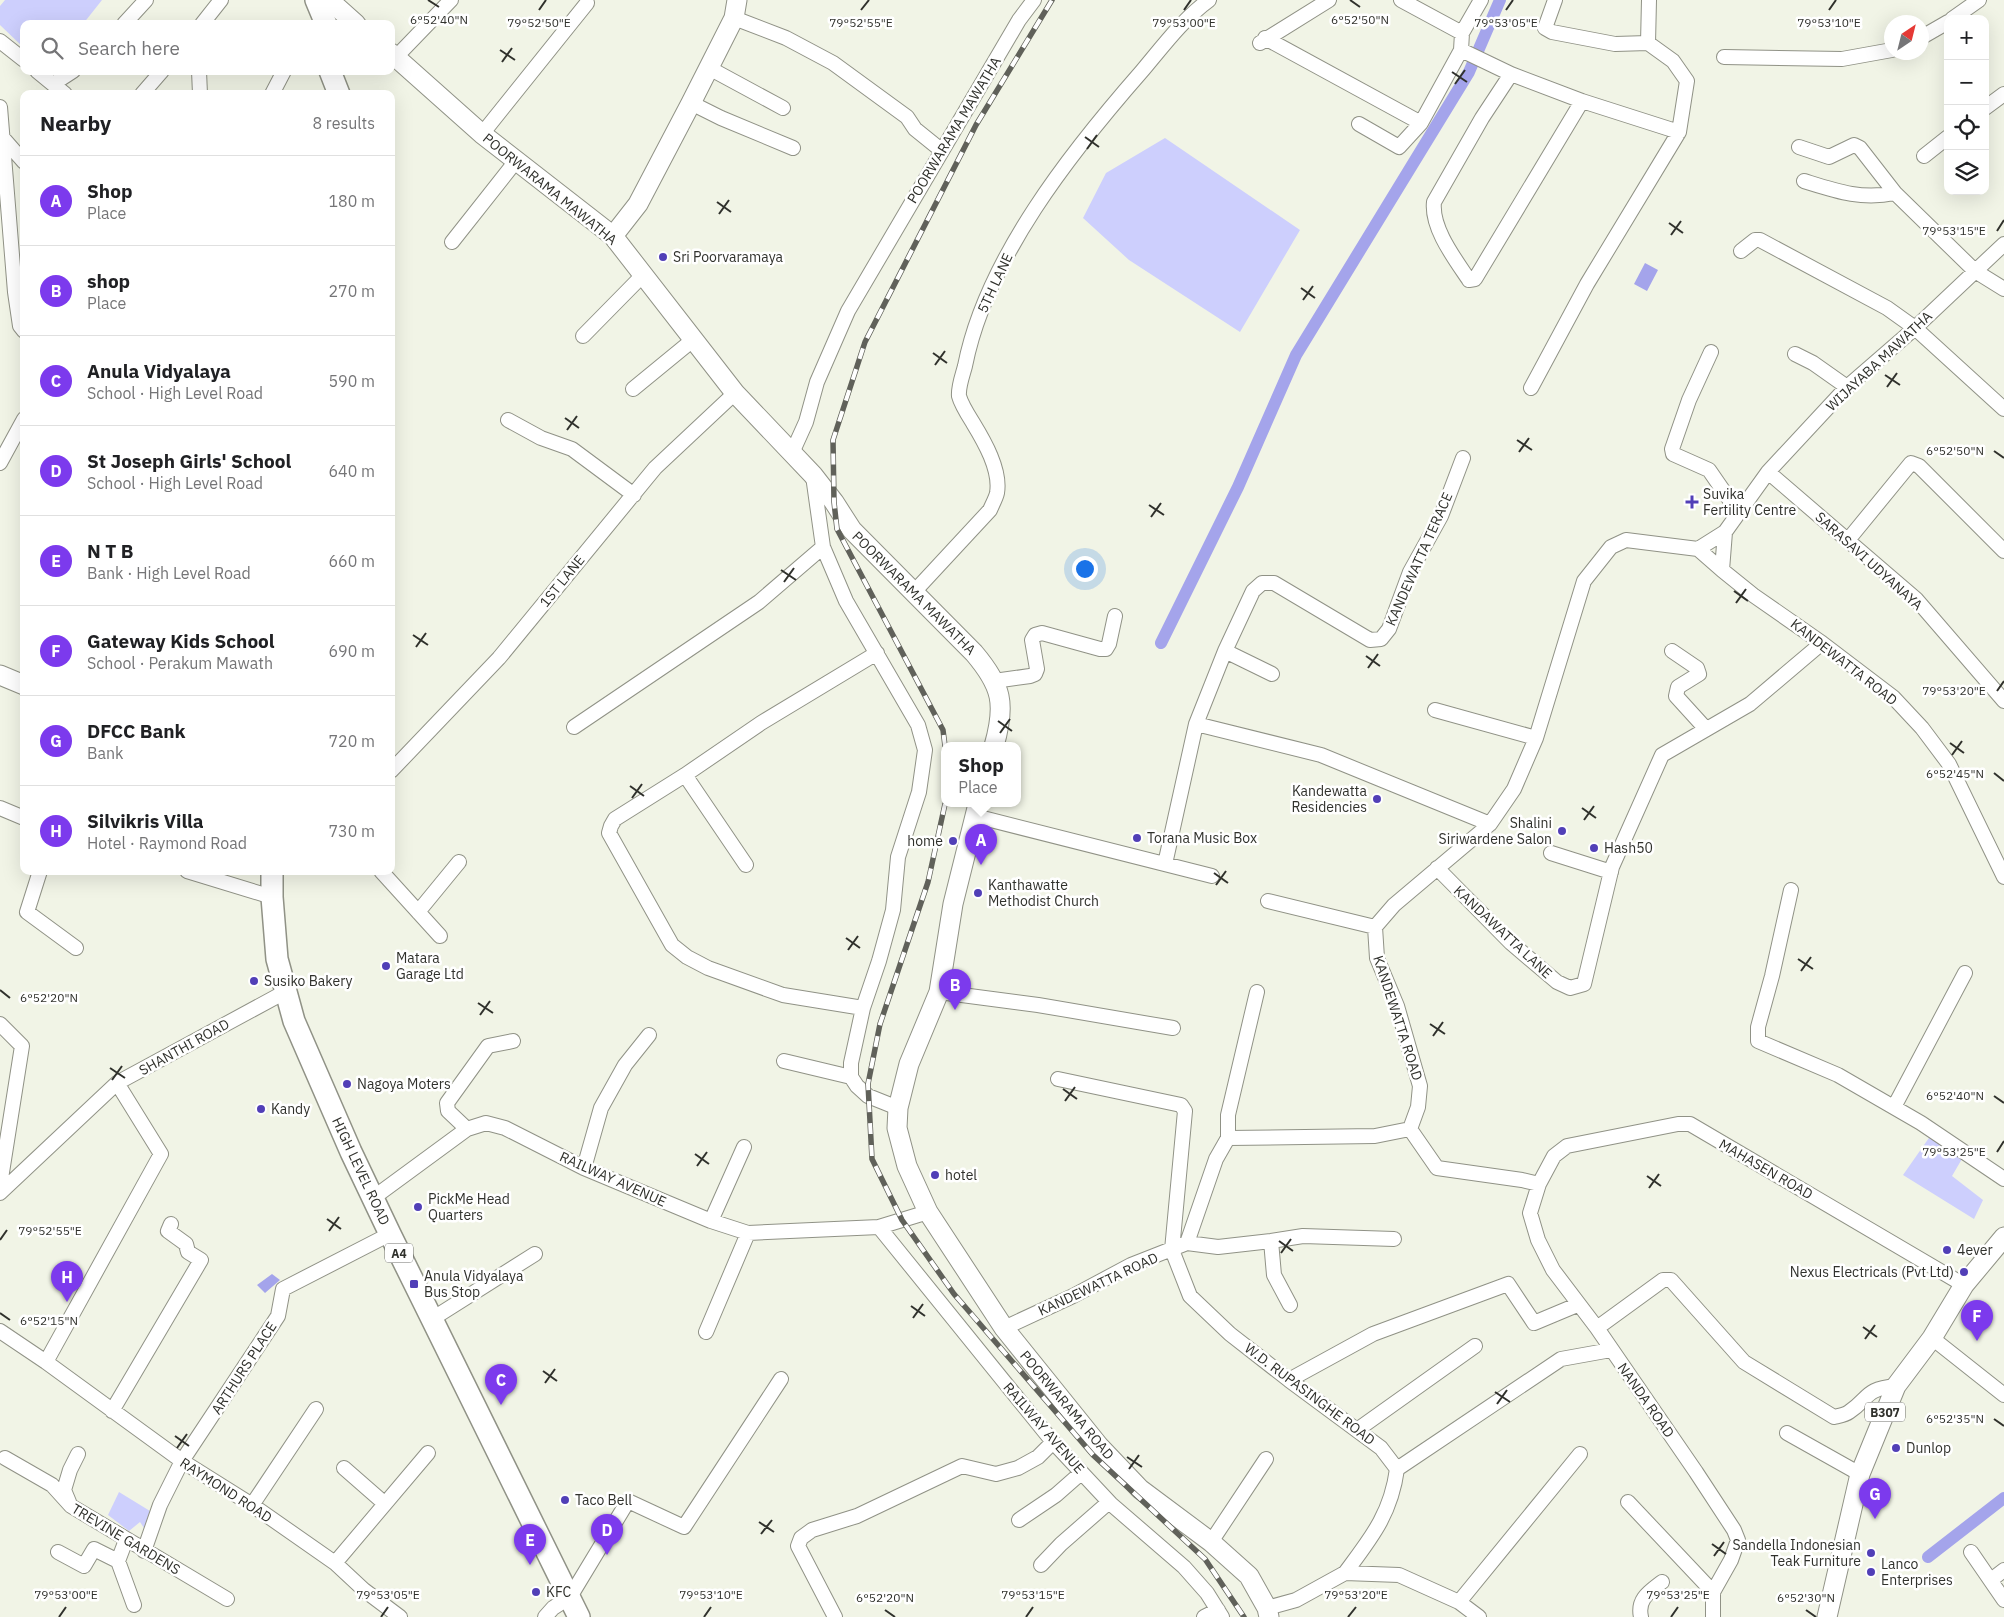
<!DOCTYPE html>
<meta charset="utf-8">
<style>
:root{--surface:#fff;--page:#f6f6f6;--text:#202124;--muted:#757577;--line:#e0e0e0;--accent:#7c3aed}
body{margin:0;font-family:"IBM Plex Sans",sans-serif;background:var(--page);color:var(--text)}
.controls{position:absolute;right:15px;top:15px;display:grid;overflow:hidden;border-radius:10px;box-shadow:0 5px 20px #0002}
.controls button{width:45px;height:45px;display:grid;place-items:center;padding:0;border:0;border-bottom:1px solid var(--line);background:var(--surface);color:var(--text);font:25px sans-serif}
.compass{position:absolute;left:1884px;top:15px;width:45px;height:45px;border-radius:50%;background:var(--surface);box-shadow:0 5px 20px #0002;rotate:35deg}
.you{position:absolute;left:1084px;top:568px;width:18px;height:18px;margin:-12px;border:4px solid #fff;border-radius:50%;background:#1a73e8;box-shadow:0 0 0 8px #1a73e833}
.badge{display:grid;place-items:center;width:32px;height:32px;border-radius:50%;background:var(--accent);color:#fff;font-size:16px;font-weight:700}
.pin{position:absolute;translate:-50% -41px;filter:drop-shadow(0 1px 2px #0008)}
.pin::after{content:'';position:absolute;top:26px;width:18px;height:15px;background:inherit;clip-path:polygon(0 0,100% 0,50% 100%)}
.popup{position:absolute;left:941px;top:742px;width:80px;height:65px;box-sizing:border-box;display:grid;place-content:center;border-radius:10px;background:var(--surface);filter:drop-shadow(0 1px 4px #0005);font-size:16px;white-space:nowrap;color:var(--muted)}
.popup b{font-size:19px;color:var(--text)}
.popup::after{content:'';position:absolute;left:50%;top:100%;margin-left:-10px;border:10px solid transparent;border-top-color:var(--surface)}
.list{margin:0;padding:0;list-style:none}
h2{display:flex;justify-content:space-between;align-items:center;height:65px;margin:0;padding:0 20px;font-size:21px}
h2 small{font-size:16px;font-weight:400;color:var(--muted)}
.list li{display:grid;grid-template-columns:32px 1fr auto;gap:15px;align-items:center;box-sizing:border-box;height:90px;padding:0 20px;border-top:1px solid var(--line)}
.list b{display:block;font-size:19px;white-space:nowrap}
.list p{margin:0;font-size:16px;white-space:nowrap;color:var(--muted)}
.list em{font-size:16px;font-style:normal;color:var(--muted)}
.icon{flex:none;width:28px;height:28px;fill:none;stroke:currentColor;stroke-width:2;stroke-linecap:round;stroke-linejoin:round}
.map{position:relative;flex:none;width:2004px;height:1617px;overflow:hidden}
.search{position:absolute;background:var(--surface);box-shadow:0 5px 20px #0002;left:20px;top:20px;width:375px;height:55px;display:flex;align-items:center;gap:12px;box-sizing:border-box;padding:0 18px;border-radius:10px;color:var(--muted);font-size:19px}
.panel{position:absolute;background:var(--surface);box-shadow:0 5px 20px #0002;left:20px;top:90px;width:375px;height:785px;border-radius:10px}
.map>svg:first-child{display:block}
.green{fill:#cdcffd}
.water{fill:#a4a4eb}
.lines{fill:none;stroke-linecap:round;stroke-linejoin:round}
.canal{stroke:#a4a4eb;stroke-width:12}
.minor-casing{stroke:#909286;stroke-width:16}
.major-casing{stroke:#909286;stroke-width:21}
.highway-casing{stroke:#909286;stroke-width:24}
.minor{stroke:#fff;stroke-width:14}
.major{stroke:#fff;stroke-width:19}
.highway{stroke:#fff;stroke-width:21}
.rail-casing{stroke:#60615a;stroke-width:5.5}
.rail{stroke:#fff;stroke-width:4;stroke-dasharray:11;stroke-linecap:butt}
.ticks{fill:none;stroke:#30312c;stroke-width:2}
.poi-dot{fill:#513fb7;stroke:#fff;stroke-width:2}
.labels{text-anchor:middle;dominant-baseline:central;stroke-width:5;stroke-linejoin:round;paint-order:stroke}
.shield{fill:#fff;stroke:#6e6f6b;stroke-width:1}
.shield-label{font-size:12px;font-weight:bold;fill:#30312c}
.street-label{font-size:14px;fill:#30312c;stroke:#fff}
.poi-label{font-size:14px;fill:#30312c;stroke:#fff;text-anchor:start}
.ticks-label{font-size:12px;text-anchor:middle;fill:#30312c;stroke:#fff;stroke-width:5;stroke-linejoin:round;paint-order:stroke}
</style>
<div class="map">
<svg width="2004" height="1617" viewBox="0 0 2004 1617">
<rect width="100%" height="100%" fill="#f1f4e6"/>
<path class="green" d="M5 0H102L83 24H24V48L0 25V6Z
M1165 138 1300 230 1240 332 1129 260 1083 218 1106 173Z
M1931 1135 1966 1152 1952 1176 1983 1200 1974 1219 1903 1175Z
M119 1492 150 1511 144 1528 140 1522 129 1531 108 1515Z"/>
<path class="water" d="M1645 263 1658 270 1647 291 1634 284Z
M272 1274 280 1280 265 1293 257 1285Z"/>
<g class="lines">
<path class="canal" d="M1161 643 1238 487 1296 355 1469 72 1500 0
M1928 1557 2004 1498"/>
<defs>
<path id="minor" d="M1401 0 1462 33
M734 18 786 38 833 63 907 117 915 129 941 150
M1952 19 1979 0
M124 24 146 0
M202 24 221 0
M1922 37 1948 22
M1265 38 1421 123
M0 41 24 60
M1260 43 1329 0
M1648 43 1649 0
M1461 50 1511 74 1582 101 1679 132
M396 57 451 0
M1724 57 1842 59 1892 50
M709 68 783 108
M37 71 65 94
M199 71 200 94
M1511 74 1482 118 1434 202C1431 228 1455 259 1469 280L1475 279 1582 101
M53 84 73 71
M142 94 162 71
M272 94 284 71
M691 103 721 118 793 148
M0 107 15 292 20 326 24 331
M1985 108 2004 94
M1359 124 1399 147 1421 123 1461 50 1462 33 1481 0
M482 134 587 3
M3 138 24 162
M1799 147 1829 157 1854 145 1860 148 1895 193 1975 271 2004 289
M1924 156 1948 137
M1804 181C1836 191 1861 200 1895 193
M452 242 516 161
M1741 251 1755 240H1760L1887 308 1915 328 2004 409
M583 336 643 275
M1711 352 1689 400 1672 449 1673 454 1709 470 1738 512
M1795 354 1813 363 1847 387
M1531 388 1587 284 1679 132 1687 81 1673 61 1648 43 1615 44 1552 32 1545 28 1555 0
M633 389 694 339
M508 420 541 438 572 449 634 495
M792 453 806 422 817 382 848 311 1019 20 1034 0
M0 463 24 419
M1768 472 1916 599 2004 701
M813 476 823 547 846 601 918 725 925 750 919 792 898 857 893 910 879 961 863 1008 851 1063V1077L857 1086 868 1096 898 1108
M1848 540 1911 463 1919 466 2004 551
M1698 549 1725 532 1768 472 1847 387 1915 328 2004 244
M1722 570 1725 532
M913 593 990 510C992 505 996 498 997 493 1001 470 984 441 973 423 968 415 961 404 959 396 958 387 963 374 965 366 986 259 1071 152 1142 71 1163 46 1183 19 1209 0
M1225 651 1272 674
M1672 651 1697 668 1699 674 1678 687 1676 696 1706 729
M994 681 1030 676 1035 674 1037 669 1032 640 1035 635 1042 633 1100 649H1106L1109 644 1115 616
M1435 710 1536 738
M1196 724 1321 755 1490 824
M574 727 759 602 823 547
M391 771 499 658 655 468 735 393
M685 775 746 865
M0 808 24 818
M975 816 1212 876
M1551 853 1611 872
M1165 864 1196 724 1225 651 1253 591 1262 583H1274L1370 640 1381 639 1389 629 1410 572 1441 516 1463 458
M1437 868 1511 943 1557 982 1570 988 1584 984 1612 867 1662 755 1750 704 1822 643
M40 871 27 912 76 948
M187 871 272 897
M381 871 440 936
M1791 890 1772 976 1758 1027V1041L1838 1075 1921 1123 2004 1179
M1268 901 1375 927
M418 912 459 862
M939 992 1038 1005 1173 1028
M863 1008 783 995 708 968 687 957 672 945 609 833 611 826 615 819 685 775 761 723 877 653
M0 1024 22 1046 0 1185
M784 1061 851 1077
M1058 1079 1181 1105 1185 1111 1172 1250 1190 1296 1230 1334 1289 1380 1381 1448 1397 1469C1391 1514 1371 1538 1345 1573
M1894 1107 1965 973
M467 1129 448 1111 447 1103 488 1046 513 1041
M1410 1129 1437 1168 1522 1180 1539 1184
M1228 1138V1115L1257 992
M584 1168 601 1108 625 1065 649 1035
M0 1193 117 1083 285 992
M373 1198 467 1129 486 1123 505 1128 584 1168 711 1221 748 1233 879 1227 928 1212
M711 1221 744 1147
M879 1227 1053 1442 1111 1504 1184 1567 1207 1593 1222 1617
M1271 1241 1274 1275 1290 1305
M1187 1243 1218 1247 1271 1241 1303 1236 1394 1239
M432 1319 535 1254
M1004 1328 1073 1296 1131 1265 1187 1243 1216 1159 1228 1138 1375 1136 1410 1129 1418 1107 1420 1086 1397 1006 1377 958 1375 927 1394 905 1490 824 1514 789 1536 738 1584 581 1611 547 1626 540 1698 549 1722 570 1753 595 1822 643 1893 697 1922 728 1949 764 2004 877
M1597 1328 1663 1280H1671L1744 1362 1834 1417C1838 1416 1845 1415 1849 1412 1870 1398 1864 1389 1896 1386
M0 1331 46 1362 182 1461 252 1505 335 1563 364 1590 400 1617
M706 1332 748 1233
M1932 1338 2004 1395
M46 1362 161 1154 117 1083
M1289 1380 1373 1334 1508 1284 1534 1323 1577 1305
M112 1411 201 1260 188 1252 186 1244 168 1231 171 1224
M1357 1430 1475 1346
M1787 1433 1860 1474
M5 1458 52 1485 71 1506 227 1599
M344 1468 384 1503
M1397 1469 1561 1359 1611 1350
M69 1502 64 1490 70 1470 78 1454
M1628 1502 1713 1592
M252 1505 316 1409
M1019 1520 1056 1495 1081 1473
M126 1540 118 1561 134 1605
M1211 1542 1266 1459
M144 1551 160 1505 182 1461 278 1316 283 1289 390 1234
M58 1552 84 1566 94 1549 118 1561
M1971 1552 2004 1600
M335 1563 428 1453
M1041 1565 1061 1544 1109 1502
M1991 1580 2004 1570
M1459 1602 1580 1454
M1267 1608 1296 1600 1345 1573 1399 1575 1459 1602 1479 1617
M545 1617 553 1608 570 1597 628 1501 684 1527 781 1379
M835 1617 798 1546 801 1538 812 1530 857 1516 962 1466 996 1474 1018 1468 1038 1457 1053 1442
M1204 1617 1218 1610
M1641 1617C1637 1599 1649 1592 1662 1582
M1713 1617V1592L1731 1560 1738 1540 1734 1530 1696 1472 1597 1328 1553 1270 1538 1240 1530 1213 1539 1184 1554 1156 1567 1146 1678 1124H1690L1964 1285"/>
<path id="major" d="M329 0 356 24
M391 53 482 134 613 236 735 393 813 475 834 502 852 530 974 653C1002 686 1006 704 994 746
M613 236 638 204 691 103 734 18 737 0
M0 675 24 685
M978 804 953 904 939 992 909 1064 898 1108 897 1128 907 1166 928 1212 1004 1328 1099 1446 1140 1489 1211 1542 1249 1576 1267 1608 1269 1617
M1827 1617 1860 1474 1896 1386 1932 1338 1964 1285 2004 1237"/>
<path id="highway" d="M316 0 326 24
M330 71 339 94
M272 871V897L277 959 294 1021 351 1152 390 1234 579 1617"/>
</defs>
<use href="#minor" class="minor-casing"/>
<use href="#major" class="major-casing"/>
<use href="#highway" class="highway-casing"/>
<use href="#minor" class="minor"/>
<use href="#major" class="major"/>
<use href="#highway" class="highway"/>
<defs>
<path id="rail" d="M945 746 943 730 837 529 834 502 833 440 865 342 976 125 1052 0
M945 804 928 882 880 1024 868 1084 872 1159 902 1220 954 1294 1093 1455 1205 1559 1244 1617"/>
</defs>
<use href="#rail" class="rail-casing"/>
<use href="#rail" class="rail"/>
</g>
<path class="ticks" d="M428 0 439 7M1350 0 1360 7M539 10 546 0M861 10 869 0M1184 10 1191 0M1506 10 1513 0M1829 10 1836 0M500 50 515 60M502 62 512 48M1452 72 1467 82M1455 84 1465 70M1085 137 1099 147M1087 149 1097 135M717 202 731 212M719 214 729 200M1669 223 1683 233M1997 231 2004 220M1671 235 1681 221M1301 288 1315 298M1303 300 1313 286M933 353 947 363M935 365 945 351M1885 375 1900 385M1887 387 1897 373M565 418 579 428M567 430 577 416M1517 440 1532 450M1994 451 2004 458M1519 452 1529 438M1149 505 1164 515M1151 517 1161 503M781 570 796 580M784 582 794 568M1734 591 1748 601M1736 603 1746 589M413 635 428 645M416 647 426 633M1366 656 1380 666M1368 668 1378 654M1997 691 2004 681M998 721 1012 731M1000 733 1010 719M1950 743 1964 753M1952 755 1962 741M1994 773 2004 781M630 786 644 796M632 798 642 784M1582 808 1596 818M1584 820 1594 806M1214 873 1228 883M1216 885 1226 871M846 938 860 948M848 950 858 936M1798 959 1813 969M1801 971 1811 957M0 990 10 998M478 1003 493 1013M480 1015 490 1001M1430 1024 1445 1034M1433 1036 1443 1022M110 1068 125 1078M112 1080 122 1066M1063 1089 1077 1099M1994 1096 2004 1103M1065 1101 1075 1087M1997 1152 2004 1141M695 1154 709 1164M697 1166 707 1152M1647 1176 1661 1186M1649 1188 1659 1174M327 1219 341 1229M329 1231 339 1217M0 1240 7 1230M1279 1241 1293 1251M1281 1253 1291 1239M911 1306 925 1316M0 1313 10 1320M913 1318 923 1304M1863 1327 1877 1337M1865 1339 1875 1325M543 1371 557 1381M545 1383 555 1369M1495 1392 1510 1402M1497 1404 1507 1390M1994 1419 2004 1426M175 1436 189 1446M177 1448 187 1434M1127 1457 1142 1467M1129 1469 1139 1455M759 1522 774 1532M761 1534 772 1520M1712 1544 1726 1554M1714 1556 1724 1542M885 1610 895 1617M1806 1610 1816 1617M59 1617 66 1607M381 1617 388 1607M704 1617 711 1607M1026 1617 1033 1607M1348 1617 1356 1607M1671 1617 1678 1607"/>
<g class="poi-dot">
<circle cx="663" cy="257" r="5"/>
<path d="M1689.5 494.5h5v5h5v5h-5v5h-5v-5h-5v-5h5z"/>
<circle cx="1377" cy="799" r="5"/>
<circle cx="1562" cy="831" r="5"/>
<circle cx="1137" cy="838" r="5"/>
<circle cx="953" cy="841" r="5"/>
<circle cx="1594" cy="848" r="5"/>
<circle cx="978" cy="893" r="5"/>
<circle cx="386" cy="966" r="5"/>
<circle cx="254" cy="981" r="5"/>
<circle cx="347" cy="1084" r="5"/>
<circle cx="261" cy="1109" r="5"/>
<circle cx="935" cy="1175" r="5"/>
<circle cx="418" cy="1207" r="5"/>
<circle cx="1947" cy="1250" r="5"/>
<circle cx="1964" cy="1272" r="5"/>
<rect x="409" y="1279" width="10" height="10" rx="2.5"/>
<circle cx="1896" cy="1448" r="5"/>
<circle cx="565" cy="1500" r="5"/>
<circle cx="1871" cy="1553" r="5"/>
<circle cx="1871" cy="1572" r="5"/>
<circle cx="536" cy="1592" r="5"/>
</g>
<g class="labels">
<g class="shield">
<rect x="385" y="1243.5" width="28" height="19" rx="4"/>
<rect x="1865" y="1402.5" width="40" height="19" rx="4"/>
</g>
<g class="shield-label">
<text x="399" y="1253">A4</text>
<text x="1885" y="1412">B307</text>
</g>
<g class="street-label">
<text transform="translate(954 130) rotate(-59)">POORWARAMA MAWATHA</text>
<text transform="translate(550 189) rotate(39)">POORWARAMA MAWATHA</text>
<text transform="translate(995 283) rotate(-65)">5TH LANE</text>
<text transform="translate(1879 361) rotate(-43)">WIJAYABA MAWATHA</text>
<text transform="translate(1419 559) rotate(-66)">KANDEWATTA TERACE</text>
<text transform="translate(1869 561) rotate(42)">SARASAVI UDYANAYA</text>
<text transform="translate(562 581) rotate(-51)">1ST LANE</text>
<text transform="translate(914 593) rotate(45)">POORWARAMA MAWATHA</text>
<text transform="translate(1844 662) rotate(38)">KANDEWATTA ROAD</text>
<text transform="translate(1503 932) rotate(43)">KANDAWATTA LANE</text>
<text transform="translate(1398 1018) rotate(72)">KANDEWATTA ROAD</text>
<text transform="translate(184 1047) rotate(-29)">SHANTHI ROAD</text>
<text transform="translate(1766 1169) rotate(30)">MAHASEN ROAD</text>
<text transform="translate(361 1171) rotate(65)">HIGH LEVEL ROAD</text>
<text transform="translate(613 1179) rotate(24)">RAILWAY AVENUE</text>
<text transform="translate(1098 1284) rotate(-25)">KANDEWATTA ROAD</text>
<text transform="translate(244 1368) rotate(-57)">ARTHURS PLACE</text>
<text transform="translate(1310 1394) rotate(37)">W.D. RUPASINGHE ROAD</text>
<text transform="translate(1646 1400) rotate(55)">NANDA ROAD</text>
<text transform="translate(1067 1405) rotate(50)">POORWARAMA ROAD</text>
<text transform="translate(1044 1428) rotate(49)">RAILWAY AVENUE</text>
<text transform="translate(226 1490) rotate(33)">RAYMOND ROAD</text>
<text transform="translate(126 1539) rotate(31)">TREVINE GARDENS</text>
</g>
<g class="poi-label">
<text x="673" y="257">Sri Poorvaramaya</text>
<text x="1703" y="494">Suvika<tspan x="1703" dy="16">Fertility Centre</tspan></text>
<text x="1367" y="791" text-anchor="end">Kandewatta<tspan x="1367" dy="16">Residencies</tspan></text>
<text x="1552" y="823" text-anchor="end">Shalini<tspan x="1552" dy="16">Siriwardene Salon</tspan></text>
<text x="1147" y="838">Torana Music Box</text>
<text x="943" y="841" text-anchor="end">home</text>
<text x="1604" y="848">Hash50</text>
<text x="988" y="885">Kanthawatte<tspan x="988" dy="16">Methodist Church</tspan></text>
<text x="396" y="958">Matara<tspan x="396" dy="16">Garage Ltd</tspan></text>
<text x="264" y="981">Susiko Bakery</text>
<text x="357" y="1084">Nagoya Moters</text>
<text x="271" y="1109">Kandy</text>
<text x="945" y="1175">hotel</text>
<text x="428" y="1199">PickMe Head<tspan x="428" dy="16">Quarters</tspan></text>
<text x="1957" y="1250">4ever</text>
<text x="1954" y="1272" text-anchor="end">Nexus Electricals (Pvt Ltd)</text>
<text x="424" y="1276">Anula Vidyalaya<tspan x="424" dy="16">Bus Stop</tspan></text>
<text x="1906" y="1448">Dunlop</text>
<text x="575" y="1500">Taco Bell</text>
<text x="1861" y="1545" text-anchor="end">Sandella Indonesian<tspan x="1861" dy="16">Teak Furniture</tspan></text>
<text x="1881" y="1564">Lanco<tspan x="1881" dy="16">Enterprises</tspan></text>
<text x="546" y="1592">KFC</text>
</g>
</g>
<g class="ticks-label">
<text x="439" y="24">6°52'40"N</text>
<text x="1360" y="24">6°52'50"N</text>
<text x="539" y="27">79°52'50"E</text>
<text x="861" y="27">79°52'55"E</text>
<text x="1184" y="27">79°53'00"E</text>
<text x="1506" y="27">79°53'05"E</text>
<text x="1829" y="27">79°53'10"E</text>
<text x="1954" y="235">79°53'15"E</text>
<text x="1955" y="455">6°52'50"N</text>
<text x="1954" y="695">79°53'20"E</text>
<text x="1955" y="778">6°52'45"N</text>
<text x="49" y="1002">6°52'20"N</text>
<text x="1955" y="1100">6°52'40"N</text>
<text x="1954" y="1156">79°53'25"E</text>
<text x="50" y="1235">79°52'55"E</text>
<text x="49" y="1325">6°52'15"N</text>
<text x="1955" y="1423">6°52'35"N</text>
<text x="66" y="1599">79°53'00"E</text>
<text x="388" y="1599">79°53'05"E</text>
<text x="711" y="1599">79°53'10"E</text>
<text x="1033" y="1599">79°53'15"E</text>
<text x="1356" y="1599">79°53'20"E</text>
<text x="1678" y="1599">79°53'25"E</text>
<text x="885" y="1602">6°52'20"N</text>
<text x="1806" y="1602">6°52'30"N</text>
</g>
</svg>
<div class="controls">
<button>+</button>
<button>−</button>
<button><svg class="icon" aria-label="locate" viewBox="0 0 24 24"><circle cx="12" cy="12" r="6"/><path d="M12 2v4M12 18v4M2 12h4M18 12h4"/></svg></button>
<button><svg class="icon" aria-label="layers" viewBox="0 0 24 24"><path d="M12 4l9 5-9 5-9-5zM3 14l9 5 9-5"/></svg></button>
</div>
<svg class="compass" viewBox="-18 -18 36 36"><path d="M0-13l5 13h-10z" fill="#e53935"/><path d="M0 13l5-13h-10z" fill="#757577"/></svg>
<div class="you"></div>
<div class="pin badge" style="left:981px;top:865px">A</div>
<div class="popup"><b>Shop</b>Place</div>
<div class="pin badge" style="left:955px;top:1010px">B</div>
<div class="pin badge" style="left:501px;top:1405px">C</div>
<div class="pin badge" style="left:607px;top:1555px">D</div>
<div class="pin badge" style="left:530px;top:1565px">E</div>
<div class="pin badge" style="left:1977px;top:1341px">F</div>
<div class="pin badge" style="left:1875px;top:1519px">G</div>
<div class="pin badge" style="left:67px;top:1302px">H</div>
<div class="search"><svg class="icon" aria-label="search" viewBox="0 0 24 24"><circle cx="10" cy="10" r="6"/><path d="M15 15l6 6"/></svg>Search here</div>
<section class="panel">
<h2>Nearby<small>8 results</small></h2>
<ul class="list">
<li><span class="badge">A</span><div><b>Shop</b><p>Place</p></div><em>180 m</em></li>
<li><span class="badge">B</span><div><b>shop</b><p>Place</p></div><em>270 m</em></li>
<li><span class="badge">C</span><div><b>Anula Vidyalaya</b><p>School · High Level Road</p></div><em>590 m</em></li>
<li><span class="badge">D</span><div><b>St Joseph Girls' School</b><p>School · High Level Road</p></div><em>640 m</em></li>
<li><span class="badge">E</span><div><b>N T B</b><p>Bank · High Level Road</p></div><em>660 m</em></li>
<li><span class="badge">F</span><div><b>Gateway Kids School</b><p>School · Perakum Mawath</p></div><em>690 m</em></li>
<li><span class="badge">G</span><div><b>DFCC Bank</b><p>Bank</p></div><em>720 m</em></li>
<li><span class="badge">H</span><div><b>Silvikris Villa</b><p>Hotel · Raymond Road</p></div><em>730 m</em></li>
</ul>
</section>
</div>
